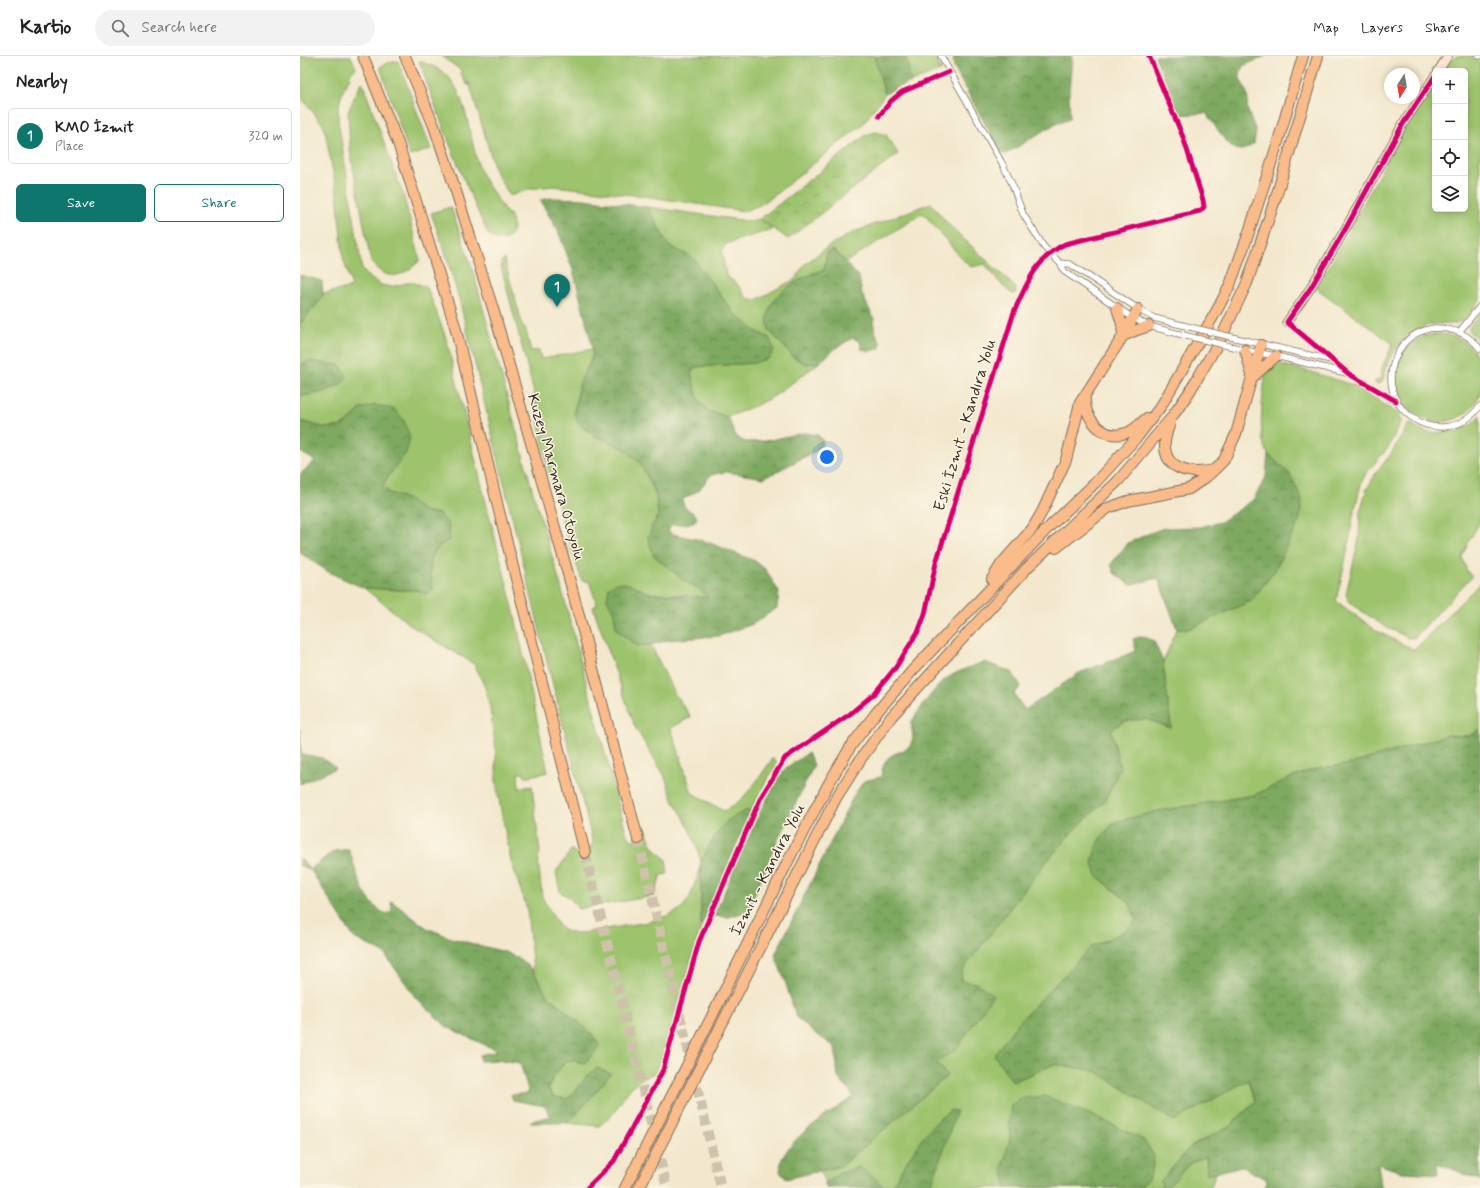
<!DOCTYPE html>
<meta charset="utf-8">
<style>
:root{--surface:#fff;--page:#f2f2f2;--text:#222;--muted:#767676;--line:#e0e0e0;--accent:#0f766e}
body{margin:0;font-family:Mynerve,sans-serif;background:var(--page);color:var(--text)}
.controls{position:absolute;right:12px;top:12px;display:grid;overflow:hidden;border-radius:6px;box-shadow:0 2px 6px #0003}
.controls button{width:36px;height:36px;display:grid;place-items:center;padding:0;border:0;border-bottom:1px solid var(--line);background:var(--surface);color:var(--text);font:20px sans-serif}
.compass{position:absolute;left:1084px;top:12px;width:36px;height:36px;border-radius:50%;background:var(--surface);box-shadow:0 2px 6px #0003;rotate:191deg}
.you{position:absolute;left:527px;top:401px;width:14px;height:14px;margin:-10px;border:3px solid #fff;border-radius:50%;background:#1a73e8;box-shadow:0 0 0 6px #1a73e833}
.badge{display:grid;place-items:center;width:26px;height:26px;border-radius:50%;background:var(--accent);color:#fff;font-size:13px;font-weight:700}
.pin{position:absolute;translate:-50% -33px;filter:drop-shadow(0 1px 2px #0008)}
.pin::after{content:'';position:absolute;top:21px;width:14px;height:12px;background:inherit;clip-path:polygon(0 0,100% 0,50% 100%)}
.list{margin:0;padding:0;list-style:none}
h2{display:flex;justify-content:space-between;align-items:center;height:52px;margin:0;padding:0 16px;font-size:17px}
h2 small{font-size:13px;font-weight:400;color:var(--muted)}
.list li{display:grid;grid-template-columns:26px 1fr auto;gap:12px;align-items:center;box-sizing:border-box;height:56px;margin:0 8px 8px;padding:0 8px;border:1px solid var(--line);border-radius:6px}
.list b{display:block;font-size:15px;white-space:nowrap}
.list p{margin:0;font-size:13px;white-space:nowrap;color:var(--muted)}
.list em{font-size:13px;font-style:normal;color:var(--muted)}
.actions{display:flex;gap:8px;padding:12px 16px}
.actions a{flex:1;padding:9px 0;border:1px solid var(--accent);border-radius:6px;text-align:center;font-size:14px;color:var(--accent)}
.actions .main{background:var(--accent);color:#fff}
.icon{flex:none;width:22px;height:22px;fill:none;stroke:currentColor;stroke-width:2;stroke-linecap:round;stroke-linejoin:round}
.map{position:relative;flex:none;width:1180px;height:1132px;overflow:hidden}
header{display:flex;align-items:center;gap:24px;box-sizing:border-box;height:56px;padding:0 20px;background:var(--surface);border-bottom:1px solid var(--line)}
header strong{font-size:19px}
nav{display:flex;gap:22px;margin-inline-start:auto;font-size:14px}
.search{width:280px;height:36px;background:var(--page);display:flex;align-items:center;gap:10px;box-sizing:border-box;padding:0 14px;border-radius:22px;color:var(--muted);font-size:15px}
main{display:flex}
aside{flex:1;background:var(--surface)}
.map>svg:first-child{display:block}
.grass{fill:#9dc36d;stroke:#6c7646}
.forest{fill:url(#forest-crowns);stroke:#5c6a3f}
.park{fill:url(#park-crowns);stroke:#6c7646}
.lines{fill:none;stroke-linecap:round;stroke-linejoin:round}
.highway-tunnel{stroke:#cec2ab;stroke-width:10;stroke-dasharray:10 5;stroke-linecap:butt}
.street-casing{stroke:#7b6c5c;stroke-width:7}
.secondary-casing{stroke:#7b6c5c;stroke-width:10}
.highway-casing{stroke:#7b6c5c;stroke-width:12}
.street{stroke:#fff;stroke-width:5.5}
.secondary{stroke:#fde4d1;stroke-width:8}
.highway{stroke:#fabc8b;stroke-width:10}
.street-bridge-casing{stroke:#7b6c5c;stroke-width:7;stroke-linecap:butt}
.street-bridge{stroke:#fff;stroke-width:5.5}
.cycleway-casing{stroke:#fcf5e5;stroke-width:8}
.cycleway{stroke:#d6006c;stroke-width:5}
.labels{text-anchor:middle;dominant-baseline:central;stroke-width:3;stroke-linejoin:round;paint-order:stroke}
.street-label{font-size:16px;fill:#3b2a1e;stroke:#fcf5e5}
</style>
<header>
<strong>Kartio</strong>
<div class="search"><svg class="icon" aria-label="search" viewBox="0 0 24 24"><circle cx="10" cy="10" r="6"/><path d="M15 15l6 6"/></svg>Search here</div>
<nav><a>Map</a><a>Layers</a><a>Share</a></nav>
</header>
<main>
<aside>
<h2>Nearby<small></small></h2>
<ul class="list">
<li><span class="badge">1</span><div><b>KMO İzmit</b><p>Place</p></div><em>320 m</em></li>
</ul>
<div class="actions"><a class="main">Save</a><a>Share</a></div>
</aside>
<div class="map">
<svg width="1180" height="1132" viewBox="0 0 1180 1132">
<defs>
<pattern id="forest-crowns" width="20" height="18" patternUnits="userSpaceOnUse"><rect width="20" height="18" fill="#7ea960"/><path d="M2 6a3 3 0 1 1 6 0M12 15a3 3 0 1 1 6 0" fill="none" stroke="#688a4f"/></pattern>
<pattern id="park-crowns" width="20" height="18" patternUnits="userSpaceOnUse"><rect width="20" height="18" fill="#9dc36d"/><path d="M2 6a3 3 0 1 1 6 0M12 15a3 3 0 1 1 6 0" fill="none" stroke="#819f59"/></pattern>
</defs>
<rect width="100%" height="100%" fill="#fcf5e5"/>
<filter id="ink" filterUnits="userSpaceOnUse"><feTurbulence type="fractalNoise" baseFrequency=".025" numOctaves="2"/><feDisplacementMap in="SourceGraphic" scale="8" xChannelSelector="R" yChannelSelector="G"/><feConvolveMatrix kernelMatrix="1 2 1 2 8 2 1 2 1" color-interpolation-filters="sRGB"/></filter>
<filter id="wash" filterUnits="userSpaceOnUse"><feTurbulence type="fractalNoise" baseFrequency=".012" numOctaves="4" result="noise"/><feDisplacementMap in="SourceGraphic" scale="16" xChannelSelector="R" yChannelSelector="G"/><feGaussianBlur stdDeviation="0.9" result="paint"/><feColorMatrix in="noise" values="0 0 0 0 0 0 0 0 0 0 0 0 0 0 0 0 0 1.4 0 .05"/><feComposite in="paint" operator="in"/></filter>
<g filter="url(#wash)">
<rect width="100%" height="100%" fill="#f3e8ce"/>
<path class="grass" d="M0 0H51L56 12 49 19 50 22C41 35 38 48 38 64L62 213 68 221 81 229 91 231 111 226 127 231 146 282 185 443 215 560 248 716 225 721 223 717H218L219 732 232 730 240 797 238 802 242 841 259 870 266 875 276 878 348 866 369 859 381 853 389 843 397 822 401 806 396 788 383 760 374 746 364 719 335 671 293 551 297 549 289 525H282L263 467 248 412 239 368 233 333 202 214 201 206 204 203 223 271H225L231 295 239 294 241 303 292 293C293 306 285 314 280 326 278 333 277 340 276 347 275 351 273 355 275 359 281 379 307 383 324 392 343 403 359 437 358 458 357 462 353 467 351 471L384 525 398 532 409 541 348 537 335 530 307 542 314 557 316 573 337 590 351 589 375 638 391 661 371 672 392 737 424 755C446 745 459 721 473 702L477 707 461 734 451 755H445L401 806V871L374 963 356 1017C332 1025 328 1035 315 1055 311 1061 305 1065 299 1070L266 1067 274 1061 288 1019 268 1043 254 1041 248 1033 253 1021 267 1004 285 1007 300 990 290 976 247 939 233 915 227 853 211 805 200 749 196 726V694L190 652 185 631 174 608 113 571 64 532 101 534H117L125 538 130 516 132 501 137 492 126 457 109 444 90 437 82 430 92 415 60 353C39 378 29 373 0 365V339H9V305L0 309V268L18 247 23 238 52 231 43 202 37 137 24 70 0 40Z
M141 0H574L585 38 563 68 477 137 460 149 444 155 343 140 253 130 229 133 210 140 196 117 169 26 168 30 160 17 162 15Z
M606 0H635L642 14 611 26Z
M1156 0H1174L1180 6V244C1174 252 1168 262 1159 266 1151 270 1142 267 1134 268 1102 274 1091 296 1082 326L1077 328 1074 326 1080 322 1083 309 1093 288 1016 232 1033 204 1105 71 1135 26V153H1165V15H1142L1146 10Z
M98 5 131 93 110 100 80 11 88 7Z
M119 5C128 8 137 11 144 17 167 34 170 88 180 114 184 125 200 146 207 158H210C211 161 213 166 213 170 213 186 198 187 188 178 162 122 140 64 119 5Z
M62 26 104 141 120 204C104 221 87 227 71 206L50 95 48 56 57 35Z
M631 147 647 167 716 232V237L712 238 700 227 685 208 671 211 662 203 623 157 546 206 533 194 527 197 524 214 513 217 489 230 507 308 520 306 476 339 457 349 428 361 408 355 398 343 391 317 395 311 454 307 468 282 455 275 434 257 392 201 369 190 347 151 447 165 460 163 473 173 426 188 422 195 426 219 438 229 447 242 456 244 495 223 505 208 529 190 554 176Z
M151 151 173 215 234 440 260 527 327 780 332 784 338 783 344 779 346 772C349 785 354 795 366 803L368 818 361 819 354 840 278 853 269 841 260 836 256 816 272 793 273 796C283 800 288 796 293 787L248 609 160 246 146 199 131 157Z
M1180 257V286L1170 276 1169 272Z
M1095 322a44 44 0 1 1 88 0a44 44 0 1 1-88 0Z
M979 308 1011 316 1056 330 1100 359 1102 364 1088 392 1066 417 1061 428 1053 461 1048 492 1036 545 1077 575 1114 594 1180 527V673L1169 680 1148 679 1051 708 1016 713 992 721 955 739 858 755 799 784 792 805 797 820 830 847 836 865 825 875 791 891 718 967 695 999 713 1026 754 1008 796 1015 874 1065 948 1024 956 1045 929 1071 890 1091 861 1125 862 1132H630L656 1055 651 1054 639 1063 607 1106 593 1128V1132H584L576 1123 540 1117 525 1127 521 1115 541 1110 647 1020 635 1005 678 928 661 924V915L741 812 772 776 805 745 820 712 811 674 824 665 846 663 871 671 863 606 877 573H889L990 418C983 412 975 406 969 399 955 382 964 334 966 313Z
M1180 359V466L1169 485 1162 501 1167 515 1172 520 1115 581 1109 582 1084 570 1050 547 1046 538 1059 483 1060 456 1066 435 1076 417 1091 398 1109 367 1126 376 1141 377 1157 375 1171 368Z
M906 1100 907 1119 915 1117 911 1132H867L889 1108Z"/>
<path class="forest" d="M574 0H606L611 26 585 38Z
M660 0H771L772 2 769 35 770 62 768 64 755 68 706 98H702L654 12 653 5 655 1Z
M855 0H965L943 10 940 17V23L946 34 948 44 947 52 956 76 954 88C949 91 943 96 936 93 927 90 913 66 906 57L879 59Z
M251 142 284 143 347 151 369 190 392 201 434 257 455 275 469 282 474 293 469 302 454 307 395 311 391 317 398 343 408 355 428 361 436 381 445 386 465 385 504 377 518 379 523 385 520 393 464 422 426 416 411 419 399 434 382 444C384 452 389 454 395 458L397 462 394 467 371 469 368 475 373 478 405 485 455 505 466 514 479 536 477 552 453 568 419 580 368 584 351 589 337 590 316 573 314 557 307 543 309 531 319 526 335 530 348 537 399 542 408 541 398 532 384 525 353 499 348 481 358 459 355 436 340 407 325 393 295 380 278 367 274 357 280 327 285 315 289 309 293 300 291 285 273 214 258 175 240 144Z
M533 194 559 221 562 238 574 263V273L581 288 579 293 570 295 561 293 560 286 553 282 537 291 520 306 507 308 494 302 469 274C460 241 497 222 524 214L527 197Z
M0 219 22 225 23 238 18 247 0 268Z
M9 305 40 309 47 320C45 323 43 326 41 328 31 335 12 340 0 339V309Z
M75 349 94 353 104 364 110 382 106 397 92 415 82 430 90 437 109 444 126 457H138C148 467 151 469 149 484 146 486 141 488 138 491 126 501 131 521 133 535L125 538 117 534H101L64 532 30 517 0 497V418L15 405 0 396V365L24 372 40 371 50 365 60 353Z
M968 398 990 418 1002 443 1000 463 974 516 951 545 889 573H877L858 522 830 529 814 517 811 508 828 487 850 477 864 472 899 471 921 466 953 444 966 421Z
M843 580 854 585 863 606 871 672 846 663 824 665 811 674 820 712 805 745 772 776 741 812 662 915 661 924 678 928 693 939 655 995 636 1005 647 1020 541 1110 486 1123 480 1116C481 1111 480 1105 483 1101 495 1077 532 1056 553 1041L549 1034 538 1022 535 991 512 975 496 961 486 928 475 899 554 739 564 725 581 721C582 715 583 708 587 703 593 695 609 697 612 685 614 679 611 672 611 666 620 653 630 638 642 626 650 618 672 610 684 606L712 616 721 630 714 638 725 654 779 617 836 595 833 583Z
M1180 673V1124L1137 1107 1138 1118 1101 1116 1078 1108 1081 1129 1083 1132H965L967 1124 941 1110 907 1119 906 1100 889 1108 867 1132H862L861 1125 890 1091 929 1071 956 1045 948 1024 874 1065 796 1015 754 1008 713 1026 694 999 718 967 791 891 825 875 836 865 830 847 797 820 792 805 799 784 814 766 858 755 955 739 992 721 1016 713 1051 708 1148 679 1169 680Z
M0 674 1 698 22 702 36 712 0 728Z
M508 697 514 709 474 792 448 855 429 861 414 860 452 772 477 723 486 712Z
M445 755H451L401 871V806L413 782 428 764Z
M49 793C57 817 62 846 86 858L92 856 91 845 127 872 151 882 205 896 220 903 233 915 247 939 290 976 300 990 285 1007 267 1004 253 1021 248 1033 254 1041 268 1043 288 1019 297 1012 311 1018 274 1061 266 1067H231V1065L251 1060 244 1050 213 1044 211 1039 229 1037 220 1007 201 1004 180 1005V999L198 995 147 971 116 942 84 897 54 882 10 813 0 810V802L10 813 34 795Z
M745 1040 794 1060 844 1084 854 1100C852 1117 852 1124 837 1132H705L706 1128 702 1112 710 1083 709 1061 711 1049 721 1042Z
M651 1054 657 1055 630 1132H593V1128C611 1100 623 1074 651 1054Z
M559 1111 576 1123 584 1132H526L525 1127 540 1117Z"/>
<path class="park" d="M576 76 586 79 598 98 488 183 460 163 566 79Z"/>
</g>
<g filter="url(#ink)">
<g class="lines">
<path class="highway-tunnel" d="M338 783 421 1132
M285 797 367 1132"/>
<defs>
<path id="street" d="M641 0 702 107 712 128 723 158 744 191 760 207 765 216 833 262 849 270 887 280
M1179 0H1180
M579 60 591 45 602 36 649 16
M760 207 770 208 843 256 854 262 890 271
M987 266 1049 318 1096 345
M1160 275 1180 250
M944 284 1031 304
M1180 293C1169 278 1154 272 1135 272 1123 273 1109 280 1102 290 1062 348 1141 402 1180 350
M944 294 976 300 1046 317
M287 1132 314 1105 363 1014 399 886 461 741 485 702 550 658 574 638 596 611 619 574 625 558 636 507 714 256C726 229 737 201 765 188L900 155 904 151 903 144 883 81 849 0"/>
<path id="secondary" d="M1138 15 1148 0
M987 266 1010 233 1046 172 1103 68 1135 20"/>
<path id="highway" d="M63 0 98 87 155 270 198 451 285 797
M105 0 134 70 154 129 194 256 268 518 338 783
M817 252 822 268 823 280 837 274 849 270
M945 294 952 319
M954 320 976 300
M785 339C783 361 802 385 826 377 834 375 840 367 847 362
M870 367C868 372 866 379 865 385 863 415 891 419 914 414
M756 492 808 452 828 445 889 433 905 422 915 413 924 404 936 378 961 289
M692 523 702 507 732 473 742 456 766 404 780 347 823 280 838 253
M325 1132 415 954 491 799 529 727 551 690 576 657 613 614 745 475 795 427 838 380 861 350 917 254 930 229 948 179 977 89 1003 0
M339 1132 536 742 560 704 591 661 727 512 818 425 872 361 890 335 920 284 947 227 976 141 1018 0"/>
</defs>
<use href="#street" class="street-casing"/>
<use href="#secondary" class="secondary-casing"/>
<use href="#highway" class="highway-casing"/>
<use href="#street" class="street"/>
<use href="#secondary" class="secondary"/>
<use href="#highway" class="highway"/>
<defs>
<path id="street-bridge" d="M890 271 944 284
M887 280 938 292"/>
</defs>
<use href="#street-bridge" class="street-bridge-casing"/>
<use href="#street-bridge" class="street-bridge"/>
<defs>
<path id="cycleway" d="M579 60 591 45 602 36 649 16
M1096 345 1049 318 987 266 1010 233 1046 172 1103 68 1135 20
M287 1132 314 1105 363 1014 399 886 461 741 485 702 550 658 574 638 596 611 619 574 625 558 636 507 714 256C726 229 737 201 765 188L900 155 904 151 903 144 883 81 849 0"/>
</defs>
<use href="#cycleway" class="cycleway-casing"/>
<use href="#cycleway" class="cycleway"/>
</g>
</g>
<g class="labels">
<g class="street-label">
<text transform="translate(665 369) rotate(-73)">Eski İzmit - Kandıra Yolu</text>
<text transform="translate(256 421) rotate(74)">Kuzey Marmara Otoyolu</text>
<text transform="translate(468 814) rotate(-63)">İzmit - Kandıra Yolu</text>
</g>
</g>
</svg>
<div class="controls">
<button>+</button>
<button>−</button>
<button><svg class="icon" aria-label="locate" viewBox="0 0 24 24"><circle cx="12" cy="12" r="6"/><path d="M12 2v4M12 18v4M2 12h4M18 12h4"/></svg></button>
<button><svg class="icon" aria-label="layers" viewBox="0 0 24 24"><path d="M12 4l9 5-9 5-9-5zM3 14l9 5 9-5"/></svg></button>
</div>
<svg class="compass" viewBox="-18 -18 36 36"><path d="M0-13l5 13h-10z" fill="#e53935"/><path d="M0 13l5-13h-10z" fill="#767676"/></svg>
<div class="you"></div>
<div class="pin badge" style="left:257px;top:251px">1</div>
</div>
</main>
